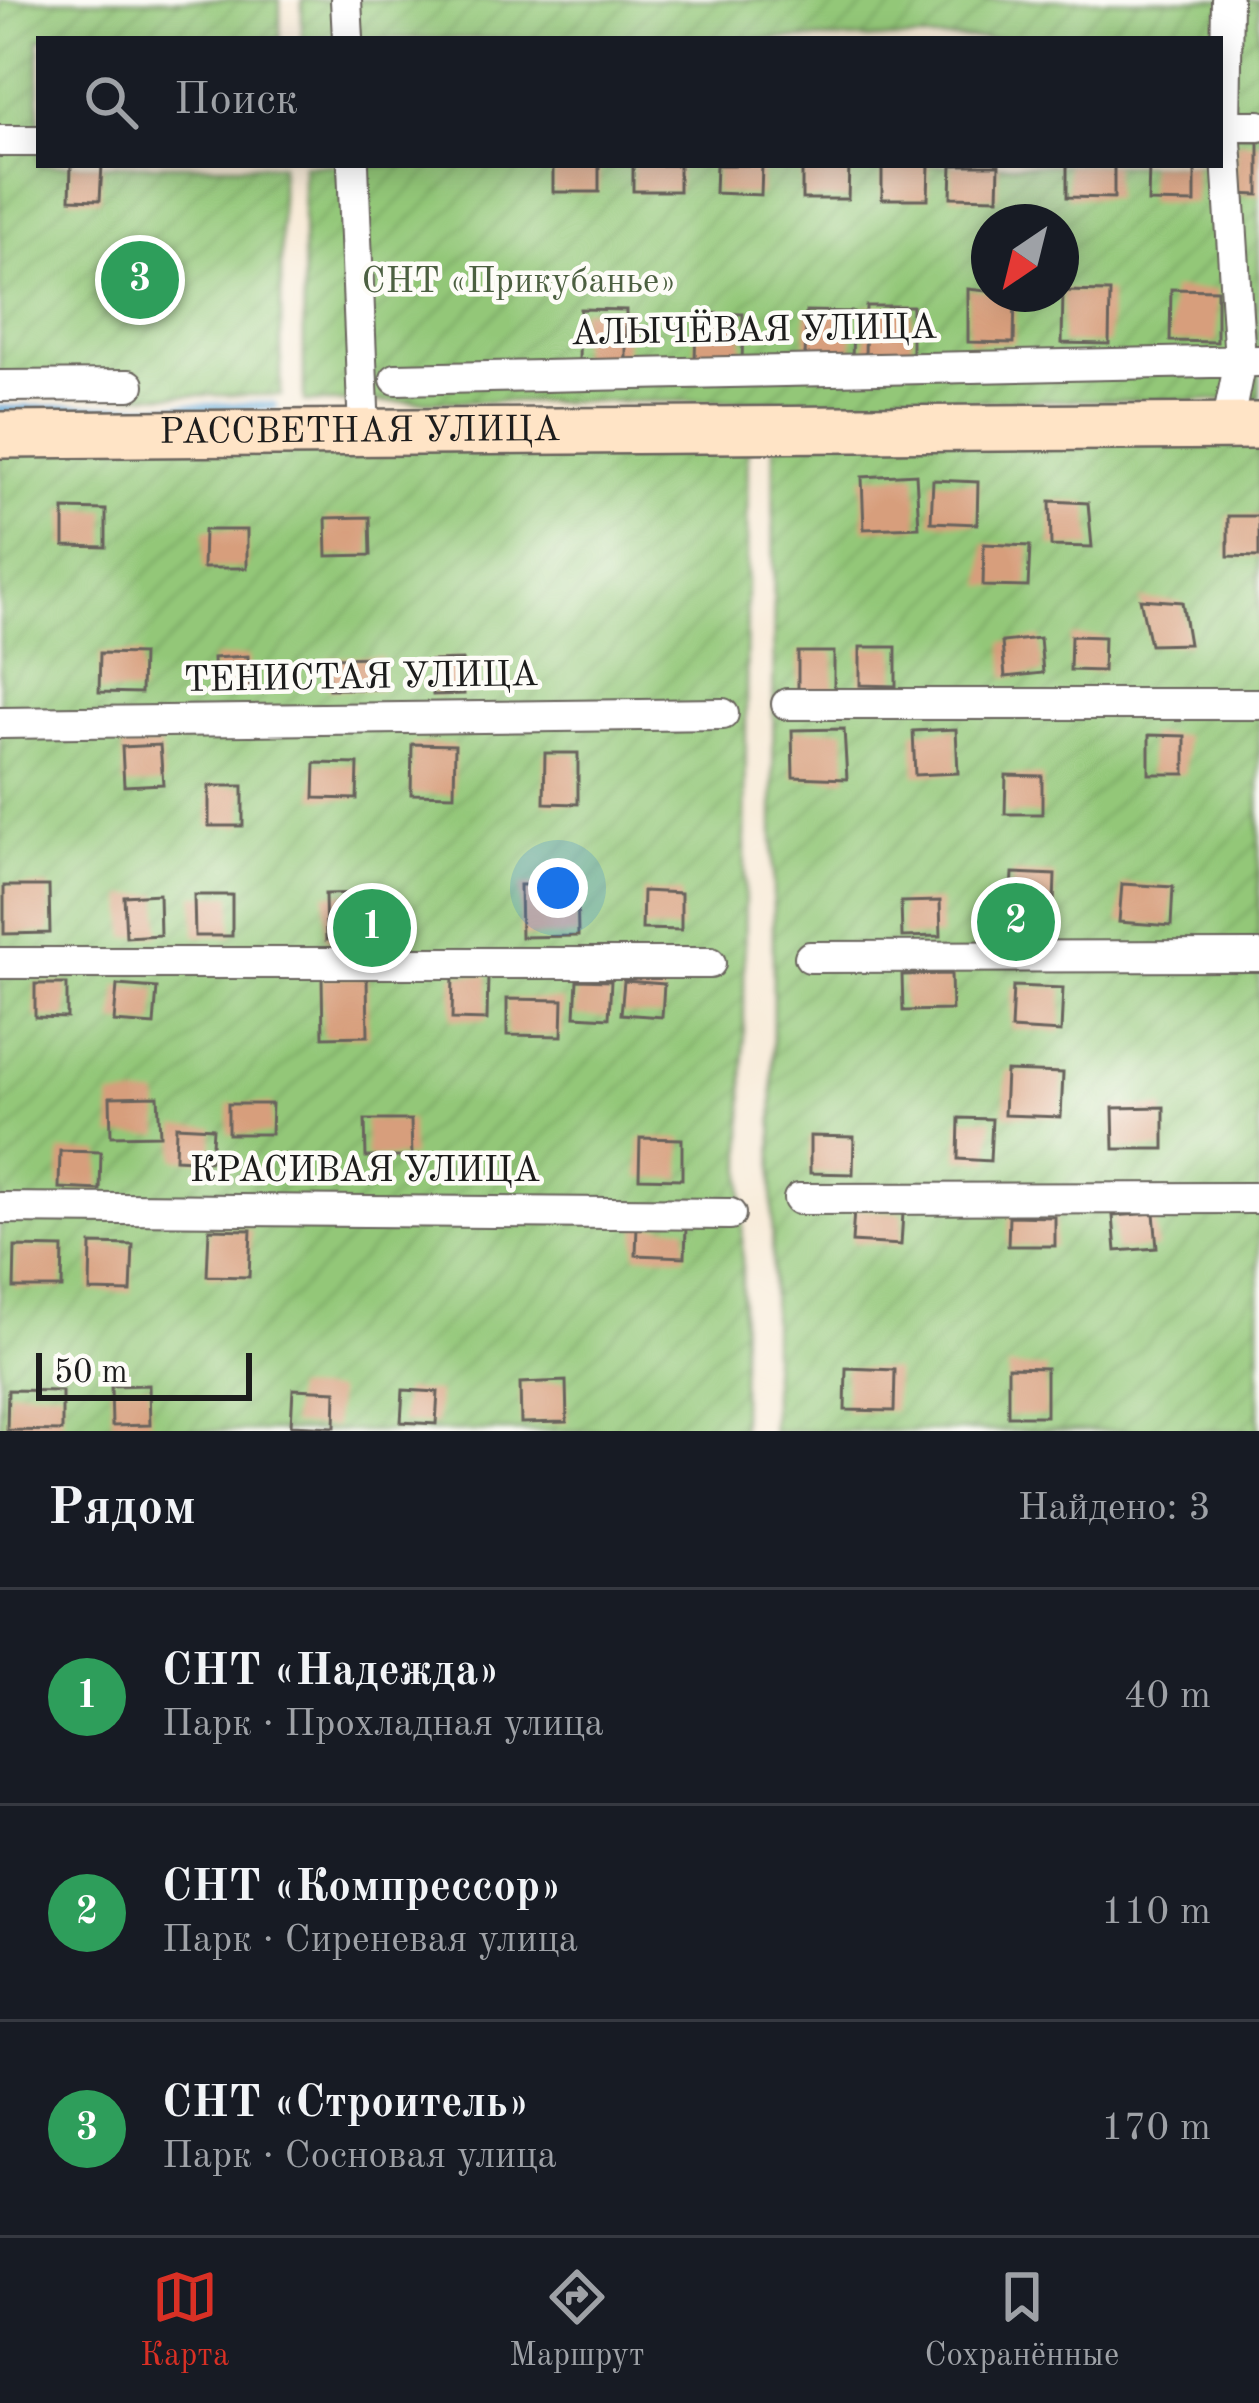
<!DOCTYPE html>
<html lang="ru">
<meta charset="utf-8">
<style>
:root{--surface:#171b24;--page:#242831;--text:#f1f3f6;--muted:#9ea1a6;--line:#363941;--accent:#d93025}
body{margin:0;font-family:"Old Standard TT",serif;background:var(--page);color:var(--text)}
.compass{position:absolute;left:971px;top:204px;width:108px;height:108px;border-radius:50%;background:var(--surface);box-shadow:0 6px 30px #0003;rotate:215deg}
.scale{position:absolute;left:36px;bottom:30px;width:216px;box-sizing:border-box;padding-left:12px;border:6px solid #1c1c1c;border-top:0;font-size:33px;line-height:42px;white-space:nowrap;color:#1c1c1c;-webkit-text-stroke:9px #fdfcf7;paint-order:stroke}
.you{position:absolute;left:558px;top:888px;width:42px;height:42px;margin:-30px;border:9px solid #fff;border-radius:50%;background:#1a73e8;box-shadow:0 0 0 18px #1a73e833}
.badge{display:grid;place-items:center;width:78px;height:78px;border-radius:50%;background:var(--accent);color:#fff;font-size:39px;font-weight:700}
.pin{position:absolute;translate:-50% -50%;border:6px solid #fff;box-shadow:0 3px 12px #0006}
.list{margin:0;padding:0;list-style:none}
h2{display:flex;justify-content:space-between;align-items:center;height:156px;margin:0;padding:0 48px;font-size:51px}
h2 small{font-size:39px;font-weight:400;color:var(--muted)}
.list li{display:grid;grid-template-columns:78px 1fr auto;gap:36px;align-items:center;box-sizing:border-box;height:216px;padding:0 48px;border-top:3px solid var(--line)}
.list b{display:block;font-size:45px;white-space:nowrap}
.list p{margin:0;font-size:39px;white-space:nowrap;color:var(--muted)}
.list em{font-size:39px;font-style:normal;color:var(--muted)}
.icon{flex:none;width:66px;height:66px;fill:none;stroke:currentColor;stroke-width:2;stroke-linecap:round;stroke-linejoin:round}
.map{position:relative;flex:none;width:1259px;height:1431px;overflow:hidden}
.search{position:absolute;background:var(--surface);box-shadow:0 6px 30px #0003;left:36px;right:36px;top:36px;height:132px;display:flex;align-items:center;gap:30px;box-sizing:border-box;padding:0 42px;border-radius:0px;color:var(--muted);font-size:45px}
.sheet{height:804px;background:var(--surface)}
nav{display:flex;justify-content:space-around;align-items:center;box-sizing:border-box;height:168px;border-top:3px solid var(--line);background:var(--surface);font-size:33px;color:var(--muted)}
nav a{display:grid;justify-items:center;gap:6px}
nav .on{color:var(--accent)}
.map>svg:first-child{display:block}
.garden{fill:url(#garden-furrows);stroke:#58724a;stroke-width:3;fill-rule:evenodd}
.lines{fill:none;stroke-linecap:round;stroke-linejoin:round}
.stream{stroke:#5ea6d5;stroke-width:9}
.building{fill:#d79e7b}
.street-casing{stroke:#69645d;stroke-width:34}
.secondary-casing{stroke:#69645d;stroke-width:50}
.street{stroke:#fff;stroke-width:30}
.secondary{stroke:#ffe4c6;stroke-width:45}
.labels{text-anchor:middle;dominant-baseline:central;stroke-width:9;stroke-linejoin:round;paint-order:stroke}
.park-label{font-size:36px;fill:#4c6041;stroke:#fdfcf7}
.street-label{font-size:36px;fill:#1c1c1c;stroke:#fdfcf7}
</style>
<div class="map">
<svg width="1259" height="1431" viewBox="0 0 1259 1431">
<defs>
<pattern id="garden-furrows" width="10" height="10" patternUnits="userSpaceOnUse" patternTransform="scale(3)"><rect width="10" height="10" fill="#93c778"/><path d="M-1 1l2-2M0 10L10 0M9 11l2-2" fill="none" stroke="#7eaa67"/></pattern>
</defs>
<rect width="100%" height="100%" fill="#fdfcf7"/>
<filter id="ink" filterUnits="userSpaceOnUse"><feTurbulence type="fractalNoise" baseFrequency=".00833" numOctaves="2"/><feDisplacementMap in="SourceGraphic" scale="24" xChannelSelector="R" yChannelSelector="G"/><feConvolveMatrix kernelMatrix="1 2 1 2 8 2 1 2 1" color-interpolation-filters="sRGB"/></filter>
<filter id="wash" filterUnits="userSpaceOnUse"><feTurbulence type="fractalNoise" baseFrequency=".004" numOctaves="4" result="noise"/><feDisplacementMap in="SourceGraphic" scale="48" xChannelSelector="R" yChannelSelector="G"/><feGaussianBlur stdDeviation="2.7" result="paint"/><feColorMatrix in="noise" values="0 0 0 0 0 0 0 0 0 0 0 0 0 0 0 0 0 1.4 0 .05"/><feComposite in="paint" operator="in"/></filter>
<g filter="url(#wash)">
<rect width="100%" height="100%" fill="#f7e9d5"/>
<path class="garden" d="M0 0H280V39H39V165H281V395L0 396Z
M302 0H1259V400L304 402 303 165H1220V39H302ZM989 222H1061V294H989Z
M774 413H1259V1431H772Z
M748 418 741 1431H0V425Z"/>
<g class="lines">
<path class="stream" d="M0 410 273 406"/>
</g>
<g id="blocks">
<path class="building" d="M1236 142H1259V195L1235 194Z
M71 165H102L100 200 70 199Z
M553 165H599V192H553Z
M633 165H679V191H633Z
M716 165H762L761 195 715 193Z
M802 165H849L848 199H802Z
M882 165H929L928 199H882Z
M952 165H999L998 198 951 197Z
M1067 165H1114V198L1067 197Z
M1149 165H1195V203L1148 202Z
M968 289 1015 294 1014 343 968 342Z
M1171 289 1217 290V342L1170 341Z
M1063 291 1110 292 1109 344 1062 343Z
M866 306H912V359L865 358Z
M580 309 626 310V363L579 362Z
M806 311 853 312 852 365 805 364Z
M696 313 743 314 742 367 695 365Z
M916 474 919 527 864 529 862 477Z
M933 480 978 482 977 524 931 522Z
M1050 501 1088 503 1092 547 1051 546Z
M64 509 106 510V547L64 546Z
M1228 516H1259V557L1228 556Z
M370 517 371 555 327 556 326 518Z
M204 530H247V568H203Z
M984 544 1030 546 1028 587 983 586Z
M1140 599 1182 602 1189 644 1150 645Z
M1071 636 1104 637 1103 671 1070 670Z
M1040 638 1043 673 1005 677 1002 642Z
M860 647H896V686L860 685Z
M798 652H834V691L798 690Z
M100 653 142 654 141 693 99 692Z
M248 656 250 693 214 694 213 658Z
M381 657V689H329L328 658Z
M462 660 464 694 433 695 431 661Z
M844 729 847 779 793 777 792 730Z
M956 729 958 773 915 775 913 731Z
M1149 735 1185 736V774H1149Z
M412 744 455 745 454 795 411 794Z
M160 745 163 784 124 786 122 747Z
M545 753H578V804L544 803Z
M315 763 358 764 357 799 314 798Z
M1006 775 1042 776V814H1005Z
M209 786H243V826H209Z
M1013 873 1055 875 1053 932 1010 930Z
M577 884 578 936 521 937 520 885Z
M1122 884 1173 887 1171 926 1119 922Z
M4 886H49L50 933 4 934Z
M643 891 681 893V930L642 929Z
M370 893V939L326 940 325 894Z
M159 894 160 935 126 937 124 896Z
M194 895H232V936H195Z
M940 901 941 936 902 937 901 902Z
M951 974 952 1010 903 1011 902 975Z
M453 975H488L487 1020 452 1019Z
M367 977 368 1036 323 1037 322 978Z
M577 980 611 981 609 1018 575 1016Z
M624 981 664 984 662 1017 621 1014Z
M35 984H67V1018L35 1017Z
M117 985 157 988 154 1025 114 1022Z
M1013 986 1063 988 1061 1032 1011 1029Z
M507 999 563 1000 562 1036 507 1035Z
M1006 1071 1063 1073 1061 1117 1004 1115Z
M158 1096 160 1135 111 1136 110 1097Z
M228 1104H272L271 1134H228Z
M1164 1107V1149H1114L1113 1108Z
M959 1118 992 1119 990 1161 958 1159Z
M365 1120H411L412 1157H366Z
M176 1126 213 1128 211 1161 175 1159Z
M810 1136 854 1137 853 1174 810 1173Z
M640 1138 682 1139V1179L639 1178Z
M60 1151 101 1152 100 1190 59 1188Z
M854 1209 903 1213 901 1245 852 1242Z
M1154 1213 1157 1248 1116 1251 1113 1216Z
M1009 1216 1055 1217V1246H1008Z
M637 1225 686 1227 685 1257 636 1255Z
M209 1229 251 1230 249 1277 207 1276Z
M91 1244 133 1245 131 1292 90 1291Z
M15 1247 63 1248 62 1288H14Z
M1008 1367 1046 1368V1416H1008Z
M846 1368 895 1370 894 1411 845 1410Z
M566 1381 567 1422 521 1423 520 1383Z
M149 1385 150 1425 112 1426 111 1386Z
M293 1389 336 1391 335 1427 291 1425Z
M8 1390 62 1391V1431L7 1430Z
M403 1390 438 1392 436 1424 401 1422Z"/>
</g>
</g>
<g filter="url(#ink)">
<use href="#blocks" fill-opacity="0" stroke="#69645d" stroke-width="3"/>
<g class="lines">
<defs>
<path id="street" d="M346 0 348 39
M1227 0 1225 126 1240 361 1227 426
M1220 126H1259
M0 141H39
M353 165 364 432
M396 379 1259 361
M0 386 129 385
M787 704H1259
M0 723 723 714
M810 957 1259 956
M0 963H710
M799 1199 1259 1198
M0 1208 730 1214"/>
<g id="secondary">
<path id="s1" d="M0 435 1259 426"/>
</g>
</defs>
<use href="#street" class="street-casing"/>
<use href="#secondary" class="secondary-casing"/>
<use href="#street" class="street"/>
<use href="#secondary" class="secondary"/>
</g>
</g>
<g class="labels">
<g class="park-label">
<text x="519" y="283">СНТ «Прикубанье»</text>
</g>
<g class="street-label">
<text transform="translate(754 332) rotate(-1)">АЛЫЧЁВАЯ УЛИЦА</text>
<text stroke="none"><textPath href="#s1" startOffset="360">РАССВЕТНАЯ УЛИЦА</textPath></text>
<text transform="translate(361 679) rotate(-1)">ТЕНИСТАЯ УЛИЦА</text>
<text x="365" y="1172">КРАСИВАЯ УЛИЦА</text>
</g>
</g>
</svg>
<svg class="compass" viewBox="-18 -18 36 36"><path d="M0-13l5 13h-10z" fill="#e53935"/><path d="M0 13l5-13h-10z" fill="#9ea1a6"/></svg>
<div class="scale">50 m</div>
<div class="you"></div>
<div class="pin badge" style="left:372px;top:928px;background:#2e9e5b">1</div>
<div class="pin badge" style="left:1016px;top:922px;background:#2e9e5b">2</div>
<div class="pin badge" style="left:140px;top:280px;background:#2e9e5b">3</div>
<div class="search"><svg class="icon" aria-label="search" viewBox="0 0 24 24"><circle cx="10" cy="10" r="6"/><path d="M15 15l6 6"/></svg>Поиск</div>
</div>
<section class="sheet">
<h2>Рядом<small>Найдено: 3</small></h2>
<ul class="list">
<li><span class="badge" style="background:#2e9e5b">1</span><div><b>СНТ «Надежда»</b><p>Парк · Прохладная улица</p></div><em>40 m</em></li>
<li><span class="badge" style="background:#2e9e5b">2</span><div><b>СНТ «Компрессор»</b><p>Парк · Сиреневая улица</p></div><em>110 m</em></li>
<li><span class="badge" style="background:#2e9e5b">3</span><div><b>СНТ «Строитель»</b><p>Парк · Сосновая улица</p></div><em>170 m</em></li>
</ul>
</section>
<nav>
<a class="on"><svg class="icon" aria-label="map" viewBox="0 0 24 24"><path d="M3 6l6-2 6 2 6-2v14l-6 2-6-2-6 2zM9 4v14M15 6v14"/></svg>Карта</a>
<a><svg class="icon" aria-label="directions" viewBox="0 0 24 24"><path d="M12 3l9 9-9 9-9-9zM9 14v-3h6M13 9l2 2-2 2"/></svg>Маршрут</a>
<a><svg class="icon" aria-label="saved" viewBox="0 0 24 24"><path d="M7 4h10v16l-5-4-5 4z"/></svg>Сохранённые</a>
</nav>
